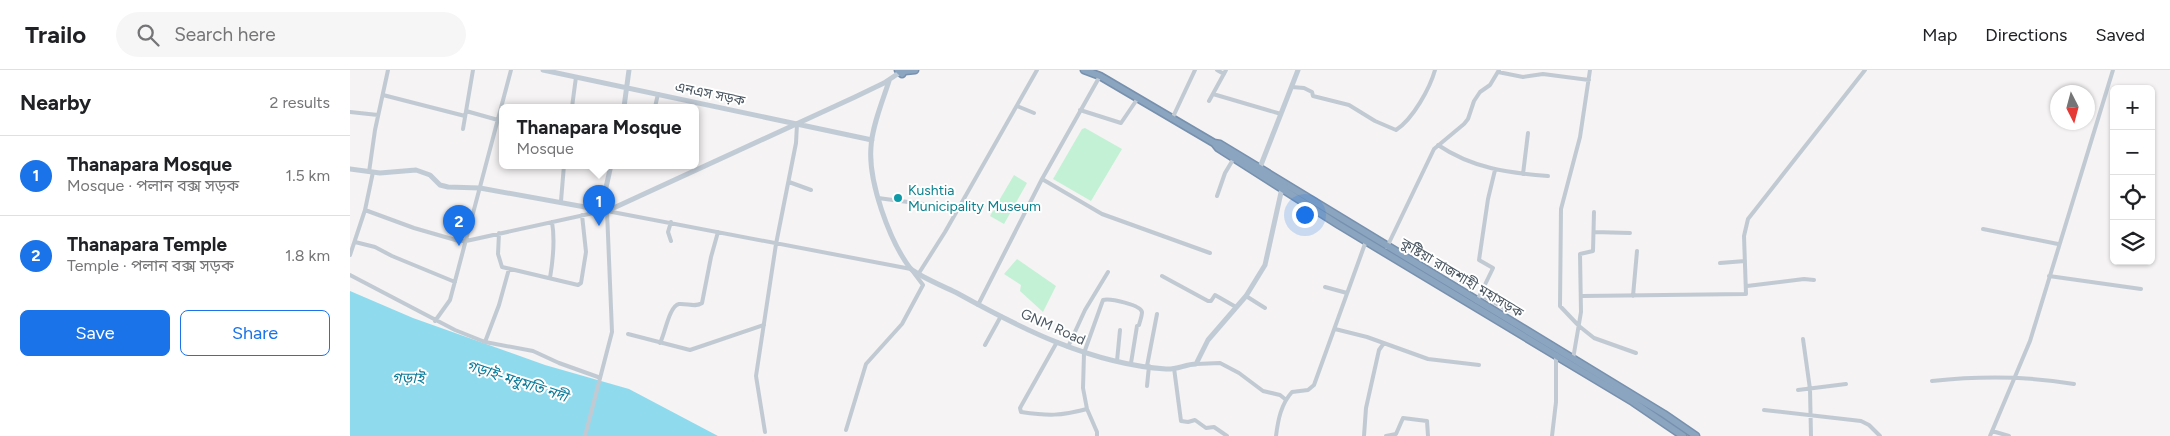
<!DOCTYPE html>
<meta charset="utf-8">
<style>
:root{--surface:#fff;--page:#f6f6f6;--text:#202124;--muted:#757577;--line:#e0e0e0;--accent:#1a73e8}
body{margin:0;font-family:Figtree,"Noto Sans Bengali",sans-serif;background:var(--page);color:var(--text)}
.controls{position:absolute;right:15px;top:15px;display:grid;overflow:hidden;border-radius:8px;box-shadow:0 1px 4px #0004}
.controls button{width:45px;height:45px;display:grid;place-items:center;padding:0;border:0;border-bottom:1px solid var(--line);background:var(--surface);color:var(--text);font:25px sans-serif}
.compass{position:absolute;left:1700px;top:15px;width:45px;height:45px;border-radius:50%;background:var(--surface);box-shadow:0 1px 4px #0004;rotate:174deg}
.you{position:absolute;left:954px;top:144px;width:18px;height:18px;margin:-12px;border:4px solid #fff;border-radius:50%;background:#1a73e8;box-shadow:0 0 0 8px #1a73e833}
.badge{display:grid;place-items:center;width:32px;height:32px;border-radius:50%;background:var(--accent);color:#fff;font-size:16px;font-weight:700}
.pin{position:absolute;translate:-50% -41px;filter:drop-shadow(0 1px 2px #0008)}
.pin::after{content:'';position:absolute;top:26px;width:18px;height:15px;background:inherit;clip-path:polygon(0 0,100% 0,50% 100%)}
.popup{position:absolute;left:149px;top:34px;width:200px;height:65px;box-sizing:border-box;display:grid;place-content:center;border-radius:8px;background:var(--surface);filter:drop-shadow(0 1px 4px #0005);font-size:16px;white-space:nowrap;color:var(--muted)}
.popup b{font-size:19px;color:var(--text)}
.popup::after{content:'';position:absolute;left:50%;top:100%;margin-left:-10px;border:10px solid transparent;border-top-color:var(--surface)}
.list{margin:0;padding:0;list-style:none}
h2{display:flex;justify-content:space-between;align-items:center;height:65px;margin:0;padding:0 20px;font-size:21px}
h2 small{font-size:16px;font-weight:400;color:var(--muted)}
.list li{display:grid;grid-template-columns:32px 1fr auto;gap:15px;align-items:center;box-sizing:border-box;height:80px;padding:0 20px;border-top:1px solid var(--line)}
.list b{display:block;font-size:19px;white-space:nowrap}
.list p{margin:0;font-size:16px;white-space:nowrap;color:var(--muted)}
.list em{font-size:16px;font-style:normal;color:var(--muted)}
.actions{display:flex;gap:10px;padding:15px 20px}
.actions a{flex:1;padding:11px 0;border:1px solid var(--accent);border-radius:8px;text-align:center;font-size:18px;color:var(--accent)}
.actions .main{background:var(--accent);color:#fff}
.icon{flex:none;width:28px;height:28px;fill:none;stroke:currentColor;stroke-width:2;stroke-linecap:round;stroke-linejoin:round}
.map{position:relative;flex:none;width:1820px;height:366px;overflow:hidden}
header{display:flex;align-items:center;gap:30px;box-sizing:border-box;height:70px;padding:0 25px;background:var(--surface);border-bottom:1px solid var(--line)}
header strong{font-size:24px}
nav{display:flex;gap:28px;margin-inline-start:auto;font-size:18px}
.search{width:350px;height:45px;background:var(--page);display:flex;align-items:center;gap:12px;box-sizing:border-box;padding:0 18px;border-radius:28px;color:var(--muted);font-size:19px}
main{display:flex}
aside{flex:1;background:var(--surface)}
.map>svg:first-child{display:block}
.green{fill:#c3f1d5}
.water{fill:#90daee}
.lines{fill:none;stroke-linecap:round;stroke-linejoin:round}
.highway-casing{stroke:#7690ad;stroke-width:9}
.street{stroke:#c1cad2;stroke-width:4}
.secondary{stroke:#c1cbd6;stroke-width:5}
.highway{stroke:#8ba5c1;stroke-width:6}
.culture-dot{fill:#0f9aa8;stroke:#fff;stroke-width:2}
.labels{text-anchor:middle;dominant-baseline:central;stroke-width:4;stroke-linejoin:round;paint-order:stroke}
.street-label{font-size:14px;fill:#4a5661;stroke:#fff}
.culture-label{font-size:14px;fill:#0d838f;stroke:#fff;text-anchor:start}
.water-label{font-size:15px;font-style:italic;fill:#0c7c9b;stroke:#fff}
</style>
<header>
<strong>Trailo</strong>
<div class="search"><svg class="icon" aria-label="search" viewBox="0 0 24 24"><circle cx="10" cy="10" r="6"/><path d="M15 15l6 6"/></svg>Search here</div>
<nav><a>Map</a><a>Directions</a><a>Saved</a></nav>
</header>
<main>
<aside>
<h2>Nearby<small>2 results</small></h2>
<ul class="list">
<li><span class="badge">1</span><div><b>Thanapara Mosque</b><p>Mosque · পলান বক্স সড়ক</p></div><em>1.5 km</em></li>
<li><span class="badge">2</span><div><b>Thanapara Temple</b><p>Temple · পলান বক্স সড়ক</p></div><em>1.8 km</em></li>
</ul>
<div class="actions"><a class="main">Save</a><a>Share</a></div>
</aside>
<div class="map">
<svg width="1820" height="366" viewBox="0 0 1820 366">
<rect width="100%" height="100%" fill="#f5f3f3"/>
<path class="green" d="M735 58 772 79 741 131 703 109 732 59Z
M664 105 677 113 654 154 640 146Z
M667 189 706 216 693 242 670 221 671 215 654 204Z"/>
<path class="water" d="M0 221 63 248 195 295 279 319 368 366H0Z"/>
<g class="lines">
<defs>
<path id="highway" d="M548 0 552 4 555 0
M734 0 750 6 864 73 870 74 1314 344 1346 366
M555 1 565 0
M864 73 868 78 989 155 1283 332 1333 366"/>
</defs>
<use href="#highway" class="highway-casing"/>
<path class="street" d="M867 0 874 4
M1240 0 1230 67 1211 139 1210 236 1229 256 1244 268 1286 283
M1148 2 1173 7 1193 4 1239 10
M942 17 954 18 962 22 963 26 999 35 1025 51 1046 60C1063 49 1080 18 1085 0
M863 24 931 44
M33 25 115 46
M859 31 876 0
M667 36 684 43
M222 37 226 7
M305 37 308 24
M730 40 771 53 788 28
M116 41 148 50
M0 42 28 45
M822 49 845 0
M113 59 123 0
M1088 75C1122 98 1158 103 1198 106
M19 102 25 60 38 0
M23 102 15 140 64 158 109 171H116L248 142 251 140
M1173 104 1178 63
M692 109 752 144 860 183
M439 112 461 120
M867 126 875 103 884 88
M528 128 588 136
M211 131 214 95
M1633 159 1708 174
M1244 162 1280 163
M149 163 148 184 152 197 228 215 231 213 236 182 232 145
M321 171 318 162 321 152
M5 172 25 177 42 186 105 212
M1037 177 1084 79 1114 54 1118 49 1124 31 1130 22 1140 15 1149 0
M0 185 15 140
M1370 193 1395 191
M569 203 595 162 687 0
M0 205 105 260 135 272 183 281 209 293 248 307
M812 206 858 231H861L865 225 886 237
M1699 206 1791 219
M200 208C203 190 205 169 202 152
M1397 216 1454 209 1464 210
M975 217 997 223
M1131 225 1159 241
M896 226 915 238
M1232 226 1396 224 1394 166 1398 149 1515 0
M1283 226 1287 181
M1127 231 1143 198 1129 190 1138 129 1145 100
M628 235 692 109 750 6
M85 251 100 230 161 0
M985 259 1017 267 1078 289 1129 295
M278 264 340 280 414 255
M1453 269 1460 319 1461 366
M135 272 149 235 159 199
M707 272 670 338 671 342C699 346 710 346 737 339
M310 273C315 264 319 236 329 234 337 233 345 238 352 233L361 187 368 162
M635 275 651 246
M718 277 735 240 758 202
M1223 289 1231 242 1230 184 1243 181 1244 142
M767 291 770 260
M846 294 870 293 889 303 913 321 930 325 935 329
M797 296 807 244
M824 298 831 351 838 352 845 350 856 358 864 357 877 366
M1582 311C1630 306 1677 306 1724 314
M797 316 799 296
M1448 320 1496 314
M1414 340 1511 351 1519 355 1530 366
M1642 361 1659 366
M415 362 406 306 426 174 446 73 447 54
M235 366 262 262 257 141 561 199 573 215 552 254 516 294 496 360
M747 366V362L737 339 733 318 734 283 753 230C760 228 791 235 792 242 792 246 790 251 789 255L787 256 781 293
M926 366C928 350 931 334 942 322L958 320 964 315 1016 171
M1014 366 1016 338 1029 280 1034 273
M1036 366 1046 364 1053 348 1077 351 1078 366
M1202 366 1206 332V285
M1640 366 1680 271 1763 0"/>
<path class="secondary" d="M193 0 522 70
M539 11C533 30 522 56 521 77 518 111 539 170 560 198 566 205 597 218 607 223 672 259 741 294 816 299 826 300 836 294 846 294L858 270 896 226 915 195 932 118
M274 37 279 0
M0 99 30 103 66 100 80 105 90 115 98 117 130 118 257 141 505 27 534 13 549 3
M909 100 948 0
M251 140 261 95"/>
<use href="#highway" class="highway"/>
</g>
<circle class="culture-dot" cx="548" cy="128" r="5"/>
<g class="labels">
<g class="street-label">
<text transform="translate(360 24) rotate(12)">এনএস সড়ক</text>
<text transform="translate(1112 208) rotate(31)">কুষ্টিয়া রাজশাহী মহাসড়ক</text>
<text transform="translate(703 257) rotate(24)">GNM Road</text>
</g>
<g class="culture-label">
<text x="558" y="120">Kushtia<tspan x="558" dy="16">Municipality Museum</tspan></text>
</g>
<g class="water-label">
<text x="58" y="308">গড়াই</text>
<text transform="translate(167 311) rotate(18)">গড়াই-মধুমতি নদী</text>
</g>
</g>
</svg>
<div class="controls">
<button>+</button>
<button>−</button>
<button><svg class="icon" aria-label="locate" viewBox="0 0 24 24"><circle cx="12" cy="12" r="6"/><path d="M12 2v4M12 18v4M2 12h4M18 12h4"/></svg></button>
<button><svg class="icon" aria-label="layers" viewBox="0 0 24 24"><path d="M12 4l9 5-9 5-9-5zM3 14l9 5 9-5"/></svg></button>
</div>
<svg class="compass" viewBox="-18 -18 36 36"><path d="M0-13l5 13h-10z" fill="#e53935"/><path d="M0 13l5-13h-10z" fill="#757577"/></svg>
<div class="you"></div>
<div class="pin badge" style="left:249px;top:156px">1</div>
<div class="popup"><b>Thanapara Mosque</b>Mosque</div>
<div class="pin badge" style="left:109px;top:176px">2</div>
</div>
</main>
